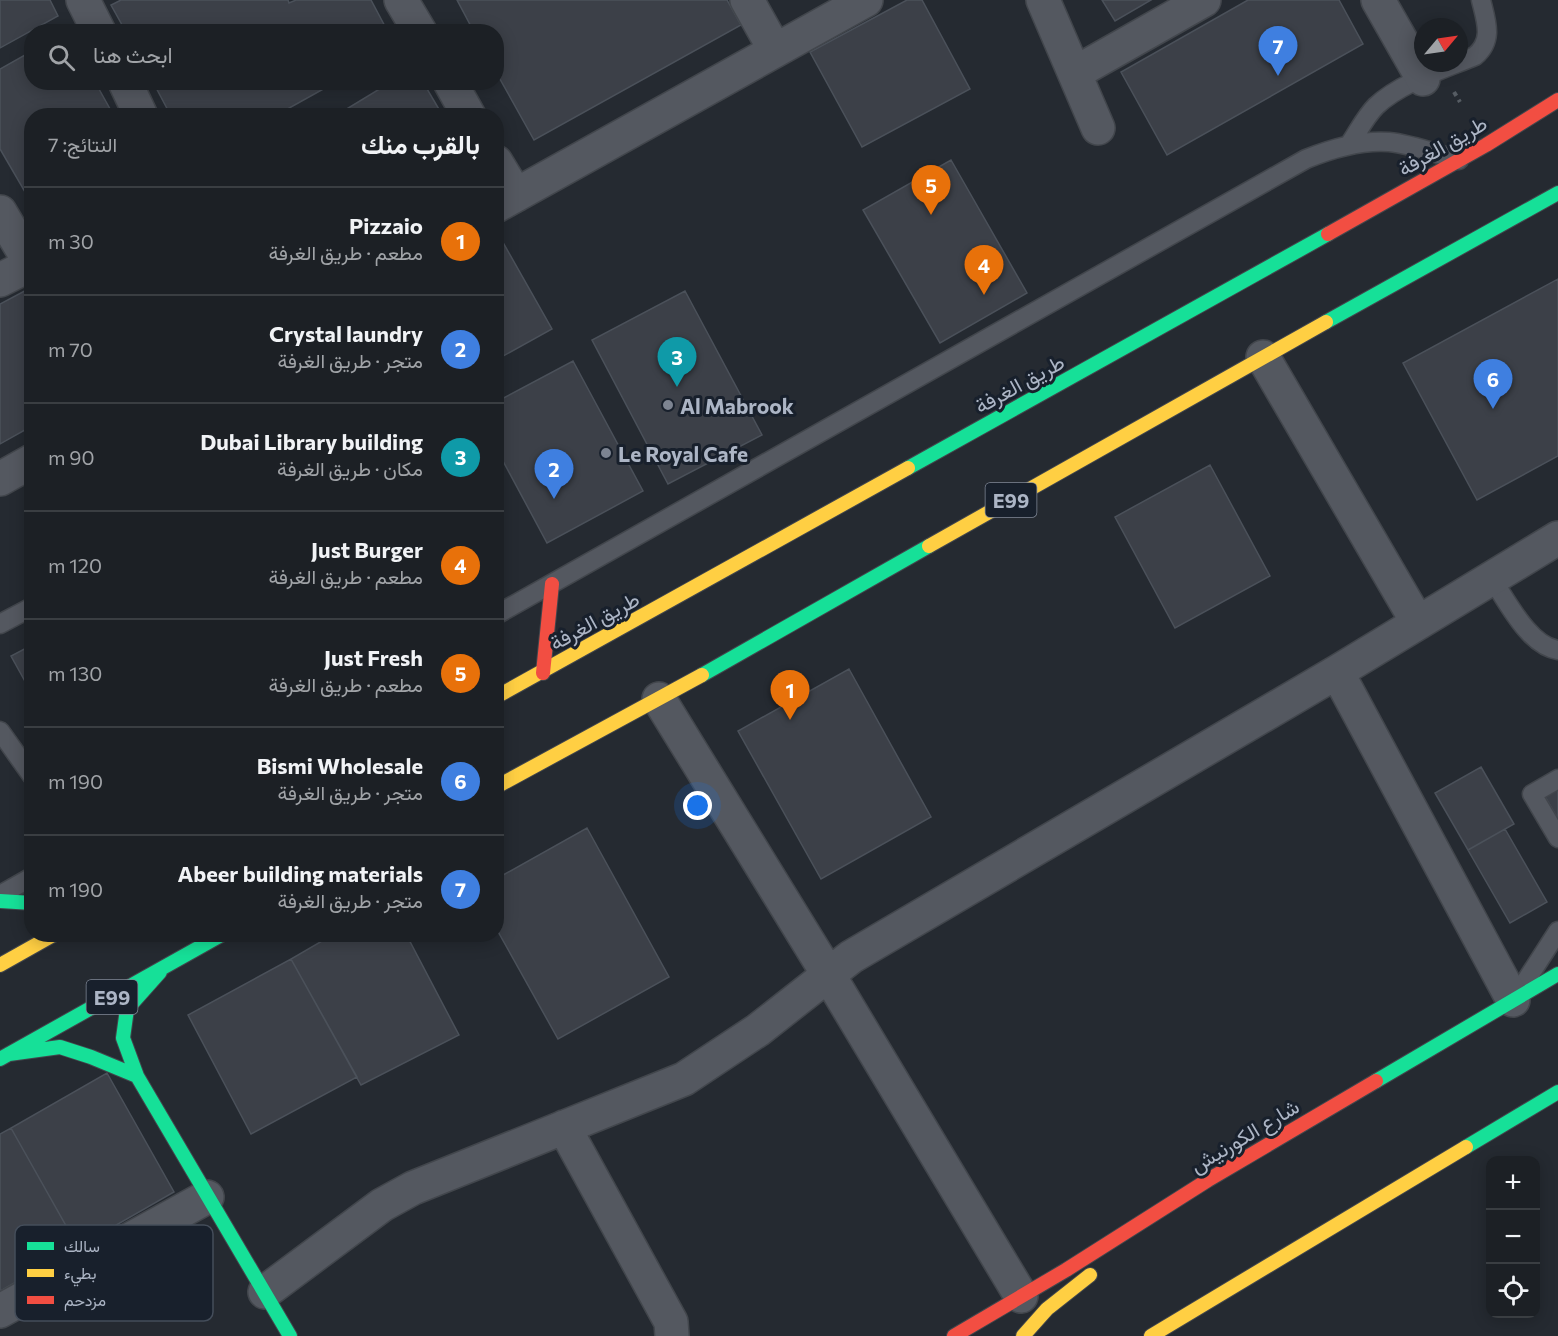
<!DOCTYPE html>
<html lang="ar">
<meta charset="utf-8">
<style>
:root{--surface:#1c2025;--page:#292d32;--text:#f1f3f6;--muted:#a0a3a7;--line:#3a3e42;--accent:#7d8491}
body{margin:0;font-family:Commissioner,Vazirmatn,sans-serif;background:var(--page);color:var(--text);direction:rtl}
.controls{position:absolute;right:18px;bottom:18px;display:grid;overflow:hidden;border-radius:12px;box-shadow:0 3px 15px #0003}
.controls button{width:54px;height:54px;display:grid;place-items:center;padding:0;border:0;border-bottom:2px solid var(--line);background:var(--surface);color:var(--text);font:30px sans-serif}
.compass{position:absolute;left:1414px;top:18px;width:54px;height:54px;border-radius:50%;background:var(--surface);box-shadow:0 3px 15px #0003;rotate:61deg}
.you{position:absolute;left:698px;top:806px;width:21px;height:21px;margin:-15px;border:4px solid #fff;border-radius:50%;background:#1a73e8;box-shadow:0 0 0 9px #1a73e833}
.badge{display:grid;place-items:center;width:39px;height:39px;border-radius:50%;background:var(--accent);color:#fff;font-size:20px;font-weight:700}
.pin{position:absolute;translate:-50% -50px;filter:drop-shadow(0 2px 3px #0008)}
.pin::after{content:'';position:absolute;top:32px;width:21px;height:18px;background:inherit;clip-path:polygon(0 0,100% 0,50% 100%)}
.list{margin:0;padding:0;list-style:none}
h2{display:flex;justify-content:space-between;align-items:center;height:78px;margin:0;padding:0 24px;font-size:26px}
h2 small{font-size:20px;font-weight:400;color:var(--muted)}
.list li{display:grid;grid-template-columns:39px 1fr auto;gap:18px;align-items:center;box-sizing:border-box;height:108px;padding:0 24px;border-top:2px solid var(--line)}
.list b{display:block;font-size:22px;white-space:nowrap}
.list p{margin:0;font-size:20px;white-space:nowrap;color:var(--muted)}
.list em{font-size:20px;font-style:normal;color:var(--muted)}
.icon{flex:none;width:33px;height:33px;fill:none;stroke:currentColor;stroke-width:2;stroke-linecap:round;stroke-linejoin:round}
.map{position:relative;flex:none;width:1558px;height:1336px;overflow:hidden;direction:ltr}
.search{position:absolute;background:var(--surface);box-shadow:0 3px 15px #0003;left:24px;top:24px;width:480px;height:66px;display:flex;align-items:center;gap:15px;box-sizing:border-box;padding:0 21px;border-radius:24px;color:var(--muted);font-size:22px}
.panel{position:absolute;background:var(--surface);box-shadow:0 3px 15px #0003;left:24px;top:108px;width:480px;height:834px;border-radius:24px;direction:rtl}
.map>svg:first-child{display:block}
.building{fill:#3c4048;stroke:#4b515a;stroke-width:1.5}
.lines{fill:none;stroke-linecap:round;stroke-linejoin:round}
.lane-casing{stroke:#42464c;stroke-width:21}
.street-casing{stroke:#42464c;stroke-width:36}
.fast-casing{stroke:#42464c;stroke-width:16}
.slow-casing{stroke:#42464c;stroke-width:16}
.jam-casing{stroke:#42464c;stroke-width:16}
.path{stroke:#565c63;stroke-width:4;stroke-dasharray:4.5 4.5;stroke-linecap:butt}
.lane{stroke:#545860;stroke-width:18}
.street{stroke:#545860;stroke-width:33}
.fast{stroke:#16e098;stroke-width:14}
.slow{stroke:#ffcf43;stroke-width:14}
.jam{stroke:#f24e42;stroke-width:14}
.poi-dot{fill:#7d8491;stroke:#18202c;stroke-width:2}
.labels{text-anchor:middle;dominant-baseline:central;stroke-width:6;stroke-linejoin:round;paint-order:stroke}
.shield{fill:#18202c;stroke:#808897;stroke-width:1.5}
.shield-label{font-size:20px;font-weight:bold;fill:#acb5c5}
.street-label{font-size:21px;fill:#acb5c5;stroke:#18202c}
.poi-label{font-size:21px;font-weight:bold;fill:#acb5c5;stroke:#18202c;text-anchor:start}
.key{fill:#18202c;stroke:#444d5a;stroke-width:1.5}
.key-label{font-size:16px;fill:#acb5c5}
</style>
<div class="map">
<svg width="1558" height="1336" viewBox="0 0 1558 1336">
<rect width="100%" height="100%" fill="#252a31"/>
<path class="building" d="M0 0H50L58 16 0 48Z
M121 0H288L289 3 296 0H371L388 32H126L111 5Z
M457 0H727L741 25 534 140 496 72V32H474Z
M907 0H922L970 89 862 147 810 52Z
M1102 0H1151L1115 21Z
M1248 0H1339L1363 44 1167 155 1121 72Z
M32 51V82H95L114 116H32V204L0 149V69Z
M153 82H336L275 116H171Z
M391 82H423L443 116H335Z
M951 160 1027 293 940 343 863 210Z
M496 230 552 329 496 360Z
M1558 279V456L1477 500 1403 363Z
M32 287V426L0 444V304Z
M685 291 762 435 668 484 592 340Z
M573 361 643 491 547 543 496 448V402Z
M1210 465 1270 576 1175 628 1115 517Z
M32 645V694L11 656Z
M849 669 931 817 821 879 738 731Z
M1481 767 1514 824 1468 850 1435 793Z
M1558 776V819L1539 786Z
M587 828 669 977 558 1039 496 928V879Z
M1505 829 1547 902 1510 923 1468 850Z
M334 934H406L459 1035 361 1085 291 959Z
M291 959 357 1077 251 1134 188 1015Z
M107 1073 174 1192 78 1247 11 1128Z
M11 1128 78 1247 0 1291V1134Z"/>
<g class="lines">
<defs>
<path id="lane" d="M1349 145C1358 132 1365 117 1376 106 1400 83 1444 69 1475 56 1494 40 1486 21 1481 0
M1492 579C1507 601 1529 646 1558 650
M496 615 1306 159C1333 148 1361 140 1389 142 1411 144 1437 154 1459 160
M0 624 32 607
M0 731 32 776
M1558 779 1532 794 1558 838
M0 895 32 877
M1520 990 1558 931"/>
<path id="street" d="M83 0 99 32
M401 0 420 32
M747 0 775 50
M1043 0 1098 128
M1378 0 1423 79
M1075 73 1204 0
M125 82 141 116
M450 82 469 116
M496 162 516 195
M496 206 866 0
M0 212 31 264
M0 280 32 264
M1263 357 1418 623
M0 479 32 461
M1337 672 1513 1000
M659 699 828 974 1021 1296
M564 1127 671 1322 672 1336
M265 1292 382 1205 413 1188 684 1079 758 1030 851 957 1337 672 1558 538
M0 1311 207 1197"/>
<path id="fast" d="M1326 322 1558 193
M908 468 1328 234
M702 675 929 546
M0 901 32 903
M160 972 127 1009 123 1038 137 1076 290 1336
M9 1054 60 1047 91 1057 137 1076
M0 1059 223 934
M1376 1081 1558 974
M1466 1147 1558 1092"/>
<path id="slow" d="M929 546 1326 322
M496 697 908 468
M496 787 702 675
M0 965 55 934
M1023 1336 1047 1309 1090 1275
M1151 1336 1466 1147"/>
<path id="jam" d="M1328 234 1486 145 1558 100
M543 673 552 584
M954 1336 1066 1270 1208 1180 1376 1081"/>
</defs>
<use href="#lane" class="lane-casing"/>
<use href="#street" class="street-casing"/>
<use href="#fast" class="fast-casing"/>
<use href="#slow" class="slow-casing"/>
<use href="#jam" class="jam-casing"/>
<path class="path" d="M1454 92 1460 102"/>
<use href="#lane" class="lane"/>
<use href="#street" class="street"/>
<use href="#fast" class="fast"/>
<use href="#slow" class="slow"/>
<use href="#jam" class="jam"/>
</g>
<g class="poi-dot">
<circle cx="668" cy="405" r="6"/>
<circle cx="606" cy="453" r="6"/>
</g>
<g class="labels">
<g class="shield">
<rect x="985.5" y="483" width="51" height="34" rx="4.5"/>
<rect x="86.5" y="980" width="51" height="34" rx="4.5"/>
</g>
<g class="shield-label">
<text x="1011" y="500">E99</text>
<text x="112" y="997">E99</text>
</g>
<g class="street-label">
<text transform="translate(1442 145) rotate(-30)">طريق الغرفة</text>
<text transform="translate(1019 383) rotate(-29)">طريق الغرفة</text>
<text transform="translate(594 620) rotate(-29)">طريق الغرفة</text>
<text transform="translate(1244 1135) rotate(-31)">شارع الكورنيش</text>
</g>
<g class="poi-label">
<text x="680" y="405">Al Mabrook</text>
<text x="618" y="453">Le Royal Cafe</text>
</g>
</g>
<rect x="15" y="1225" width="198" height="96" rx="9" class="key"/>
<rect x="27" y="1242" width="27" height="8" fill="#16e098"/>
<rect x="27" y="1269" width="27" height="8" fill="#ffcf43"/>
<rect x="27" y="1296" width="27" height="8" fill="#f24e42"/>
<g class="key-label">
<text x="64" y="1252">سالك</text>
<text x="64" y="1279">بطيء</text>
<text x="64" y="1306">مزدحم</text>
</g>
</svg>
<div class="controls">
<button>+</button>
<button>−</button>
<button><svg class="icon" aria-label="locate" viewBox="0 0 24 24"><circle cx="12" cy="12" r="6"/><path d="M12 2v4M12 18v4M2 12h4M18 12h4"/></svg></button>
</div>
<svg class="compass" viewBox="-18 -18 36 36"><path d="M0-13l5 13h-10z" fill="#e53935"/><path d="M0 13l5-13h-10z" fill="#a0a3a7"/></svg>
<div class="you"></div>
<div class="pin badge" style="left:790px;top:720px;background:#e8710a">1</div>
<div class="pin badge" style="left:554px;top:499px;background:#3f7fe0">2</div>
<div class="pin badge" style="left:677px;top:387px;background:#0f9aa8">3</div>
<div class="pin badge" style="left:984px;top:295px;background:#e8710a">4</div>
<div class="pin badge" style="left:931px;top:215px;background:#e8710a">5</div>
<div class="pin badge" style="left:1493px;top:409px;background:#3f7fe0">6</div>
<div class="pin badge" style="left:1278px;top:76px;background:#3f7fe0">7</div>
<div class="search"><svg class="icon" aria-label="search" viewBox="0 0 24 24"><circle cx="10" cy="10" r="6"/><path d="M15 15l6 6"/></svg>ابحث هنا</div>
<section class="panel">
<h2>بالقرب منك<small>النتائج: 7</small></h2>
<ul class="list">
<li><span class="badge" style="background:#e8710a">1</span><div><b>Pizzaio</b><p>مطعم · طريق الغرفة</p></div><em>30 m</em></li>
<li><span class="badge" style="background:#3f7fe0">2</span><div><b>Crystal laundry</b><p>متجر · طريق الغرفة</p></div><em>70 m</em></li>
<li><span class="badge" style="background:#0f9aa8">3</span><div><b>Dubai Library building</b><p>مكان · طريق الغرفة</p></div><em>90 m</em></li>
<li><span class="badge" style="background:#e8710a">4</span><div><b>Just Burger</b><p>مطعم · طريق الغرفة</p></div><em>120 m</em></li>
<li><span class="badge" style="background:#e8710a">5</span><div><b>Just Fresh</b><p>مطعم · طريق الغرفة</p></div><em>130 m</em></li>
<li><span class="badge" style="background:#3f7fe0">6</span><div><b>Bismi Wholesale</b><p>متجر · طريق الغرفة</p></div><em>190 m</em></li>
<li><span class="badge" style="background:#3f7fe0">7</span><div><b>Abeer building materials</b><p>متجر · طريق الغرفة</p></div><em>190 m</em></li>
</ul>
</section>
</div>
